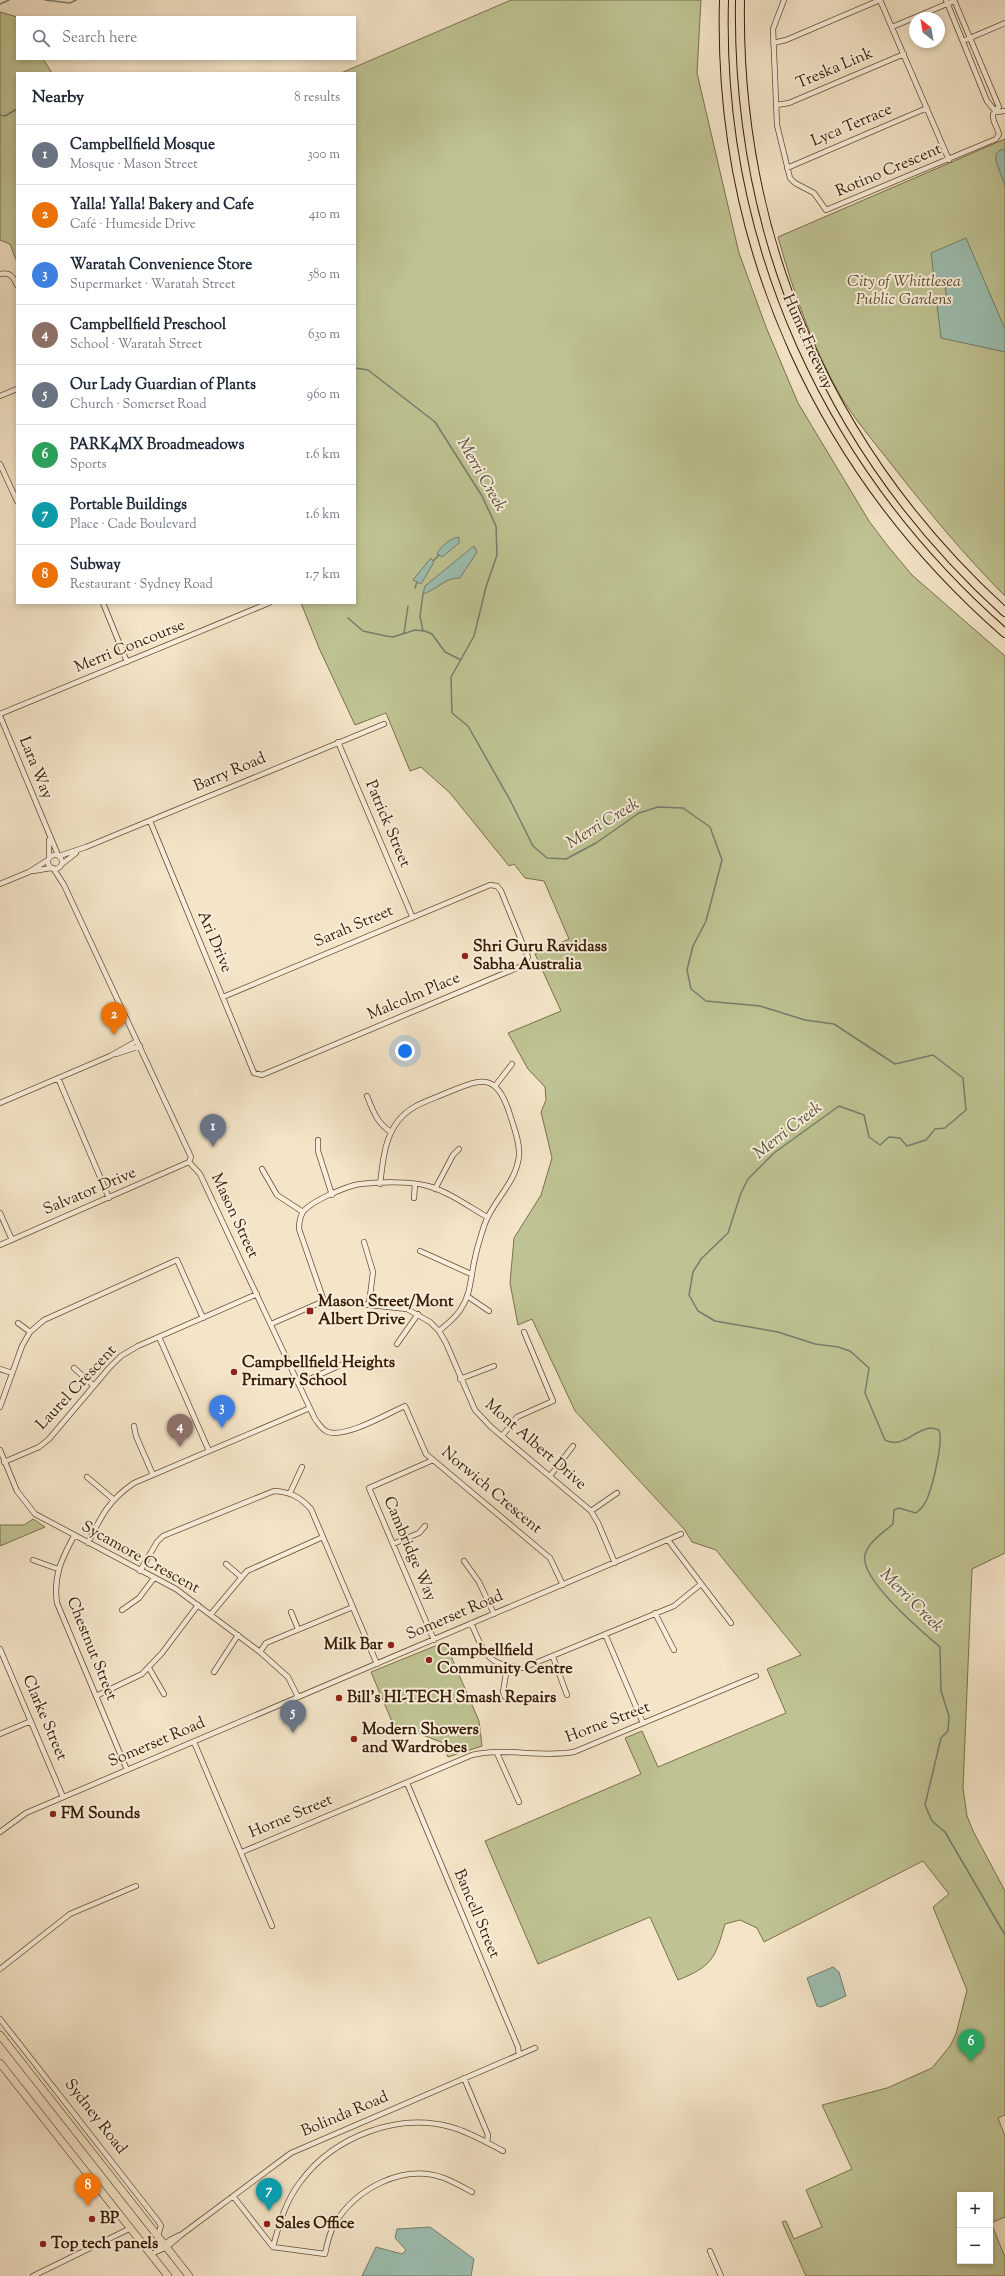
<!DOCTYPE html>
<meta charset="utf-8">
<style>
:root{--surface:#fff;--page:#f6f6f7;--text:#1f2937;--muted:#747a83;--line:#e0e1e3;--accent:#8f2418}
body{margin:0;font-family:"Sorts Mill Goudy",serif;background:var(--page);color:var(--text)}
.controls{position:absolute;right:12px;bottom:12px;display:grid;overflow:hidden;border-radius:0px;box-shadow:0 2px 6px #0003}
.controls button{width:36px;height:36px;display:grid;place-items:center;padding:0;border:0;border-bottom:1px solid var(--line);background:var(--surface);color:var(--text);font:20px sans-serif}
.compass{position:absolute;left:909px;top:12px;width:36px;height:36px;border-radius:50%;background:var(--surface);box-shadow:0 2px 6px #0003;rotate:329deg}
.you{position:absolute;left:405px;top:1051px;width:14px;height:14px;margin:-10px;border:3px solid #fff;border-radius:50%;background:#1a73e8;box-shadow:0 0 0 6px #1a73e833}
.badge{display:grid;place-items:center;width:26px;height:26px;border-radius:50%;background:var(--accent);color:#fff;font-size:13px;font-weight:700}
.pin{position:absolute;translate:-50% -33px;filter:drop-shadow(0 1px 2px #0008)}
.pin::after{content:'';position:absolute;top:21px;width:14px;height:12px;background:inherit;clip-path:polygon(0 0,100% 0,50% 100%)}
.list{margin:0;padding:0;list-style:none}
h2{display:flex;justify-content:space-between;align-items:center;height:52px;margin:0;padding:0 16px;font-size:17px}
h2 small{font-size:13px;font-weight:400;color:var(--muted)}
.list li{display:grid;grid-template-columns:26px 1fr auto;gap:12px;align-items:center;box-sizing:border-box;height:60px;padding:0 16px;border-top:1px solid var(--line)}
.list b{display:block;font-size:15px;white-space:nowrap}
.list p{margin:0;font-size:13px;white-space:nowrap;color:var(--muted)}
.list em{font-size:13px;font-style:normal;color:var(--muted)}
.icon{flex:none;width:22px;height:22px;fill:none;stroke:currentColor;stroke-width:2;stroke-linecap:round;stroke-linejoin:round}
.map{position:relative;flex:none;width:1005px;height:2276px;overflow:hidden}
.search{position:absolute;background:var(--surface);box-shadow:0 2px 6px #0003;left:16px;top:16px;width:340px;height:44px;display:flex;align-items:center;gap:10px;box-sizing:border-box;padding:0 14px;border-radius:0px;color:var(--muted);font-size:15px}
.panel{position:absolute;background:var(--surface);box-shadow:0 2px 6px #0003;left:16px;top:72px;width:340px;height:532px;border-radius:0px}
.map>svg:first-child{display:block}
.green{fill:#bfc393;stroke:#7c704c;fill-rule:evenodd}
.water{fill:#9cbfb1;stroke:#747e6c}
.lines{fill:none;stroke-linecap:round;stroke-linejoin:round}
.stream{stroke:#747e6c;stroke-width:1.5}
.minor-casing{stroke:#674e36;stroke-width:6}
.trunk-casing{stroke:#381c05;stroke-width:8}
.motorway-casing{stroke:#381c05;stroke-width:10}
.minor{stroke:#f8eedb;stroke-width:4.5}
.trunk{stroke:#f4e5c8;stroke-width:7}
.motorway{stroke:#f4e5c8;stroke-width:8}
.poi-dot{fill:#8f2418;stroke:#f8eedb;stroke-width:1.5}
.labels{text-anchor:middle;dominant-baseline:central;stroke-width:4;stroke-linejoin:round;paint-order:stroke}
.street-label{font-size:16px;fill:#381c05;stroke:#f8eedb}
.park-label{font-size:16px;font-style:italic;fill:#604e30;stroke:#f8eedb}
.poi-label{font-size:16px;font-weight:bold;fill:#381c05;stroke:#f8eedb;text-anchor:start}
.water-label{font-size:17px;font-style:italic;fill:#564d39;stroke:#f8eedb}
</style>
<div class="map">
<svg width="1005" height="2276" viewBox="0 0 1005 2276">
<rect width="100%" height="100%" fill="#f4e5c8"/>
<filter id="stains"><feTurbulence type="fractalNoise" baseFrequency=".005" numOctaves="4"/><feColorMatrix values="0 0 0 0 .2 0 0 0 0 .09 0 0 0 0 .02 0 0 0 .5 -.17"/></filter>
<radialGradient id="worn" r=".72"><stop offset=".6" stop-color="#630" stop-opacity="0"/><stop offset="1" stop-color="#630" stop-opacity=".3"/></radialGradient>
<path class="green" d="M511 0H701L697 73 739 253 766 327 798 403 869 521 887 545 912 575 1005 656V1553L972 1569 963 1788 967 1816 973 1831 1005 1891V2115L998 2118 1005 2136V2217L991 2223 1005 2257V2276H806L782 2222 786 2221 794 2239 822 2227 806 2190 852 2169 822 2105 887 2088 932 2068 950 2046 956 2034 967 1990 933 1907 949 1894 923 1861 764 1942 757 1928 740 1920 725 1924C715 1958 713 1966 678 1980L650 1917 538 1964 485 1841 641 1774 625 1738 642 1731 658 1767 786 1713 767 1669 801 1655 716 1550 692 1542 684 1529 575 1411 532 1319 518 1325 510 1283 514 1238 541 1195 552 1158 541 1112 546 1100 545 1087 528 1069 508 1033 561 1011 535 954 569 939 544 881 525 878 514 864 509 866 450 793 421 767 410 771 386 713 355 725 319 648 301 603H355V73H341ZM960 2195H990V2261H960Z
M0 12 17 17V59H43L52 73H17V262L10 244 0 240Z
M1005 139V596C964 555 928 511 892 465 874 442 855 420 840 395 812 346 793 291 778 237Z
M33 1519 45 1527 0 1546V1525H24Z
M445 1642 479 1721 482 1746 448 1757 441 1742 393 1724 371 1672Z"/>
<path class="water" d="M1000 150H1005V186L996 161V154Z
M966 238 1005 329V352L941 338 937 305 947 303 945 286H935L931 253Z
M459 537V543L442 557 437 554C441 546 449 539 459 537Z
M474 546 477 552 460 578C444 578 438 589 423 594L425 586Z
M431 558 434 562 421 584 413 580Z
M833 1967 839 1972 846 1996 821 2007 817 2006 807 1978Z
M430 2227 474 2259 471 2276H362L376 2247 402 2254 406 2250 395 2238 397 2229Z"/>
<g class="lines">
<path class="stream" d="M45 0 70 3 76 0
M0 4 9 0
M0 115 5 116 17 109
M355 368 368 370 435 422 482 496 496 526 497 555 486 587 474 636 451 677 452 713 468 726 510 800 533 846 547 858 566 859 596 843 639 813 658 807 683 808 710 827 722 860 706 921 693 946 687 970 691 989 706 1001 760 1006 805 1020 834 1024 895 1064 933 1055 963 1078 966 1110 945 1128 935 1129 926 1140 907 1146 900 1138 889 1137 880 1145 869 1137 864 1115 839 1106 774 1153 748 1179 741 1193 728 1233 701 1259 693 1272 689 1295 698 1311 715 1321 778 1332 815 1344 838 1347 850 1351 869 1368 865 1393 885 1440C902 1449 914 1430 930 1428 932 1428 936 1429 939 1430 944 1441 931 1496 923 1506 921 1509 918 1511 916 1513L899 1508 894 1510 893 1524C883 1533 868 1542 865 1555 859 1579 923 1632 940 1647L941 1691 949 1716 948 1731 941 1738 925 1805 932 1821 945 1832 1005 1935
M433 561 439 555
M415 588 417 582
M348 618 363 631 386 636 393 637 415 630 425 631 432 634 445 652 461 660
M423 631 420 616 423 594
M404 633 408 606"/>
<defs>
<path id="minor" d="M784 0 773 29 777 125 790 178 795 183 814 193 826 210 996 139 999 134C996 123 987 115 999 107
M946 0 987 101 996 112 1005 111
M954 0 999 107
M892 27 954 1
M963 41 1005 23
M773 43 786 40 880 0 949 160
M776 105 789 103 904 54
M787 168 927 108
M0 274C10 272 13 276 17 285
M0 396 17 389
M0 464 17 501
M103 603 127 662
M0 714 269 603
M0 716 58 855
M338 742 412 916
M150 821 254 1073 262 1075 524 965 528 957 501 891 497 886 490 885 223 997
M49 840V858
M48 862a7 7 0 1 1 14 0a7 7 0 1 1-14 0Z
M59 856 86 847 384 724
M62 864 76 853
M53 868 64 885 191 1157 189 1162
M33 871 51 868
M0 884 29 872 48 860
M116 1054 140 1046
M58 1078 109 1198
M495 1086 512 1064
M367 1096C373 1111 377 1123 391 1132
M0 1103 110 1056 137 1041
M318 1140V1151L332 1195
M189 1162 200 1174 315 1419C319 1424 322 1430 328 1432 346 1438 387 1414 405 1406L426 1454 550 1558 563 1585
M262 1169 277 1195 303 1212
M380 1184C383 1162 384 1139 398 1121 409 1107 424 1102 439 1096 479 1080 496 1067 511 1118 515 1130 520 1144 519 1156 516 1184 492 1201 484 1226 481 1236 477 1247 475 1258 471 1274 471 1293 462 1307 457 1317 447 1324 439 1331
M435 1189 453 1155 459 1149
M414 1198 415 1184
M0 1213 12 1240
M364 1242 373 1272 369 1304
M0 1245 189 1162
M420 1251 471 1274
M467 1296 489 1311
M324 1301 299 1229C299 1223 300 1217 303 1212 311 1201 347 1186 360 1184 378 1182 411 1181 428 1186 449 1192 468 1206 487 1217
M18 1323 30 1332
M271 1324 324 1301H332L407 1309 430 1322 439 1331 446 1343 475 1410 491 1427 591 1511 598 1523 615 1563
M159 1337 209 1451
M397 1344 418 1314
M74 1368 94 1386
M0 1369 12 1373
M460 1379 494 1366
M299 1384 345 1363
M0 1407 22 1346 30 1332 44 1320 177 1260 203 1318
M134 1426 136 1436 153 1475
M502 1436 517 1417 553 1401 524 1332
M0 1450 17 1491 35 1514 176 1589 260 1652 288 1677 298 1697
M433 1460 369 1488 434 1640
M4 1462 39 1447 49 1439 109 1368 121 1356 138 1346 257 1294
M550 1476 573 1446
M87 1477 113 1499
M290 1493 302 1467
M591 1511 617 1493
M74 1536C62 1558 53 1576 57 1603L127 1770
M668 1540 731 1623
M88 1543C101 1516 109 1500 134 1483L310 1408
M393 1544 419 1533 425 1526
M33 1560 58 1569
M464 1561 479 1582 494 1614
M226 1564 240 1576
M140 1571 157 1542 163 1536 274 1491C291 1492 300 1497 311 1509L377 1664
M122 1610 139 1598 154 1578
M291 1612 298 1629
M655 1613 674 1650
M211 1614 247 1571 323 1537
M471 1623C485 1654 486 1665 523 1668L674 1606 701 1584
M605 1634 643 1723
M0 1649 63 1797
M260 1652 266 1643 353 1607
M553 1657 567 1695
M149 1668 164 1694
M214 1672 238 1635
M96 1696 142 1674 162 1653 198 1605
M505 1697 503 1692 507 1667
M0 1734 31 1721
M194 1742 272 1926
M497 1753 519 1802
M407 1783 518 2047 519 2055
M0 1832 26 1813 681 1534
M242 1852 472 1755C505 1747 540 1758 574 1752L756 1676
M0 1969 70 1914 136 1886
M0 2019 158 2221 161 2226 158 2235
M464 2078 488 2135 487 2142
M233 2196 273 2247
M273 2247C279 2224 286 2200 301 2181 334 2137 397 2112 451 2127 469 2132 486 2142 503 2151
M273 2247 325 2254C327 2244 329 2234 334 2225 355 2189 403 2163 444 2178 454 2182 463 2187 472 2192
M156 2251 170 2240 180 2235
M710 2251 721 2276
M151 2254 167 2247 181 2235 291 2153 535 2048
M33 2276 131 2228"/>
<path id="trunk" d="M0 2035 189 2276
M0 2063 168 2276"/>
<path id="motorway" d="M724 0C717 246 821 472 1005 633
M740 0C736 238 829 452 1005 612"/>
</defs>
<use href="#minor" class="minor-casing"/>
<use href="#trunk" class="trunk-casing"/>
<use href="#motorway" class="motorway-casing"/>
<use href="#minor" class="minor"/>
<use href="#trunk" class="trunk"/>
<use href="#motorway" class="motorway"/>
</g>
<g class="poi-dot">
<circle cx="465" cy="956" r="4"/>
<rect x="306" y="1307" width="8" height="8" rx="2"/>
<circle cx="234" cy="1372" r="4"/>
<circle cx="391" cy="1645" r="4"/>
<circle cx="429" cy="1660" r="4"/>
<circle cx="339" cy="1698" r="4"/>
<circle cx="354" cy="1739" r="4"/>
<circle cx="53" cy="1814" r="4"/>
<circle cx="92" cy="2219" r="4"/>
<circle cx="267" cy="2224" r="4"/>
<circle cx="43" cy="2244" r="4"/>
</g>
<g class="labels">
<g class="street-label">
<text transform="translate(835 69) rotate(-23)">Treska Link</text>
<text transform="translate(852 126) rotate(-23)">Lyca Terrace</text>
<text transform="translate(889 171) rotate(-23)">Rotino Crescent</text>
<text transform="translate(807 342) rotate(66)">Hume Freeway</text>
<text transform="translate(130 647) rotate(-22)">Merri Concourse</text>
<text transform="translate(35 768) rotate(68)">Lara Way</text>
<text transform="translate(230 773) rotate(-23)">Barry Road</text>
<text transform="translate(387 824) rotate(67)">Patrick Street</text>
<text transform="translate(354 927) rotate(-23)">Sarah Street</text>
<text transform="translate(214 942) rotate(67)">Ari Drive</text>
<text transform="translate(414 997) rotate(-23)">Malcolm Place</text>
<text transform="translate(90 1192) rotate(-23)">Salvator Drive</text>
<text transform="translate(234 1216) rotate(65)">Mason Street</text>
<text transform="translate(77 1388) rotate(-47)">Laurel Crescent</text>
<text transform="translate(535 1445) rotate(41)">Mont Albert Drive</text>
<text transform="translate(491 1491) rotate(40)">Norwich Crescent</text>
<text transform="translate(409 1549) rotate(67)">Cambridge Way</text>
<text transform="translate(140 1558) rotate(29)">Sycamore Crescent</text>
<text transform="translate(455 1616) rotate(-23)">Somerset Road</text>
<text transform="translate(91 1649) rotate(68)">Chestnut Street</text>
<text transform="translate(44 1718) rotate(67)">Clarke Street</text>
<text transform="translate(608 1723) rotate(-21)">Horne Street</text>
<text transform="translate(157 1743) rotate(-23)">Somerset Road</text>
<text transform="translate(291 1817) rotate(-23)">Horne Street</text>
<text transform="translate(476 1914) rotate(67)">Bancell Street</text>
<text transform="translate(345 2115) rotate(-23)">Bolinda Road</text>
<text transform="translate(95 2117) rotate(52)">Sydney Road</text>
</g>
<g class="park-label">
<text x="904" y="282">City of Whittlesea<tspan x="904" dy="18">Public Gardens</tspan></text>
</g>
<g class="poi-label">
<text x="473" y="947">Shri Guru Ravidass<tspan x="473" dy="18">Sabha Australia</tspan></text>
<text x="318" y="1302">Mason Street/Mont<tspan x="318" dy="18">Albert Drive</tspan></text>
<text x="242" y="1363">Campbellfield Heights<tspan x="242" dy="18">Primary School</tspan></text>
<text x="383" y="1645" text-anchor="end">Milk Bar</text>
<text x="437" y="1651">Campbellfield<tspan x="437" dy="18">Community Centre</tspan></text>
<text x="347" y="1698">Bill's HI-TECH Smash Repairs</text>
<text x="362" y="1730">Modern Showers<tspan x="362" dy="18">and Wardrobes</tspan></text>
<text x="61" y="1814">FM Sounds</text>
<text x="100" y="2219">BP</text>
<text x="275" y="2224">Sales Office</text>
<text x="51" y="2244">Top tech panels</text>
</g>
<g class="water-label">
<text transform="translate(481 475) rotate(60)">Merri Creek</text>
<text transform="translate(603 824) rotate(-31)">Merri Creek</text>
<text transform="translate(788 1131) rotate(-38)">Merri Creek</text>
<text transform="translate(911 1601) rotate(45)">Merri Creek</text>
</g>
</g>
<rect width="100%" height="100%" filter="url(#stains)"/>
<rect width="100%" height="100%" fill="url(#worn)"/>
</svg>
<div class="controls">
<button>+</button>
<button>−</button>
</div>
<svg class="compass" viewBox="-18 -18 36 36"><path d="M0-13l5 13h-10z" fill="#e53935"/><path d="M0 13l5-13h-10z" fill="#747a83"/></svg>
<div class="you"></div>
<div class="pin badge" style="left:213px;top:1147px;background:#6b7280">1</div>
<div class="pin badge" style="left:114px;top:1035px;background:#e8710a">2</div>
<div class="pin badge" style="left:222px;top:1428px;background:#3f7fe0">3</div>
<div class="pin badge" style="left:180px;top:1447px;background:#8d6e63">4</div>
<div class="pin badge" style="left:293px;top:1733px;background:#6b7280">5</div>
<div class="pin badge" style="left:971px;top:2062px;background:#2e9e5b">6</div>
<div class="pin badge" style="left:269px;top:2211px;background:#0f9aa8">7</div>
<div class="pin badge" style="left:88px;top:2206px;background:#e8710a">8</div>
<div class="search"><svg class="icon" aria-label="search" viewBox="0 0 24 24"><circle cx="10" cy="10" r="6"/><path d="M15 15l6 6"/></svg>Search here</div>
<section class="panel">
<h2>Nearby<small>8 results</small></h2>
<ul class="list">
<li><span class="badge" style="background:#6b7280">1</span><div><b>Campbellfield Mosque</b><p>Mosque · Mason Street</p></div><em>300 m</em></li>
<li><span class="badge" style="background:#e8710a">2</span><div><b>Yalla! Yalla! Bakery and Cafe</b><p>Café · Humeside Drive</p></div><em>410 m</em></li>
<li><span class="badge" style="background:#3f7fe0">3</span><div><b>Waratah Convenience Store</b><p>Supermarket · Waratah Street</p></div><em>580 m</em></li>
<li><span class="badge" style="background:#8d6e63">4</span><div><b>Campbellfield Preschool</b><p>School · Waratah Street</p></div><em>630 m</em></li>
<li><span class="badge" style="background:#6b7280">5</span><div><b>Our Lady Guardian of Plants</b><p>Church · Somerset Road</p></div><em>960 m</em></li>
<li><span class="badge" style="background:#2e9e5b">6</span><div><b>PARK4MX Broadmeadows</b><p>Sports</p></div><em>1.6 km</em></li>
<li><span class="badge" style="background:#0f9aa8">7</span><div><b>Portable Buildings</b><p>Place · Cade Boulevard</p></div><em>1.6 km</em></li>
<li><span class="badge" style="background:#e8710a">8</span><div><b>Subway</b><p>Restaurant · Sydney Road</p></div><em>1.7 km</em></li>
</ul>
</section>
</div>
